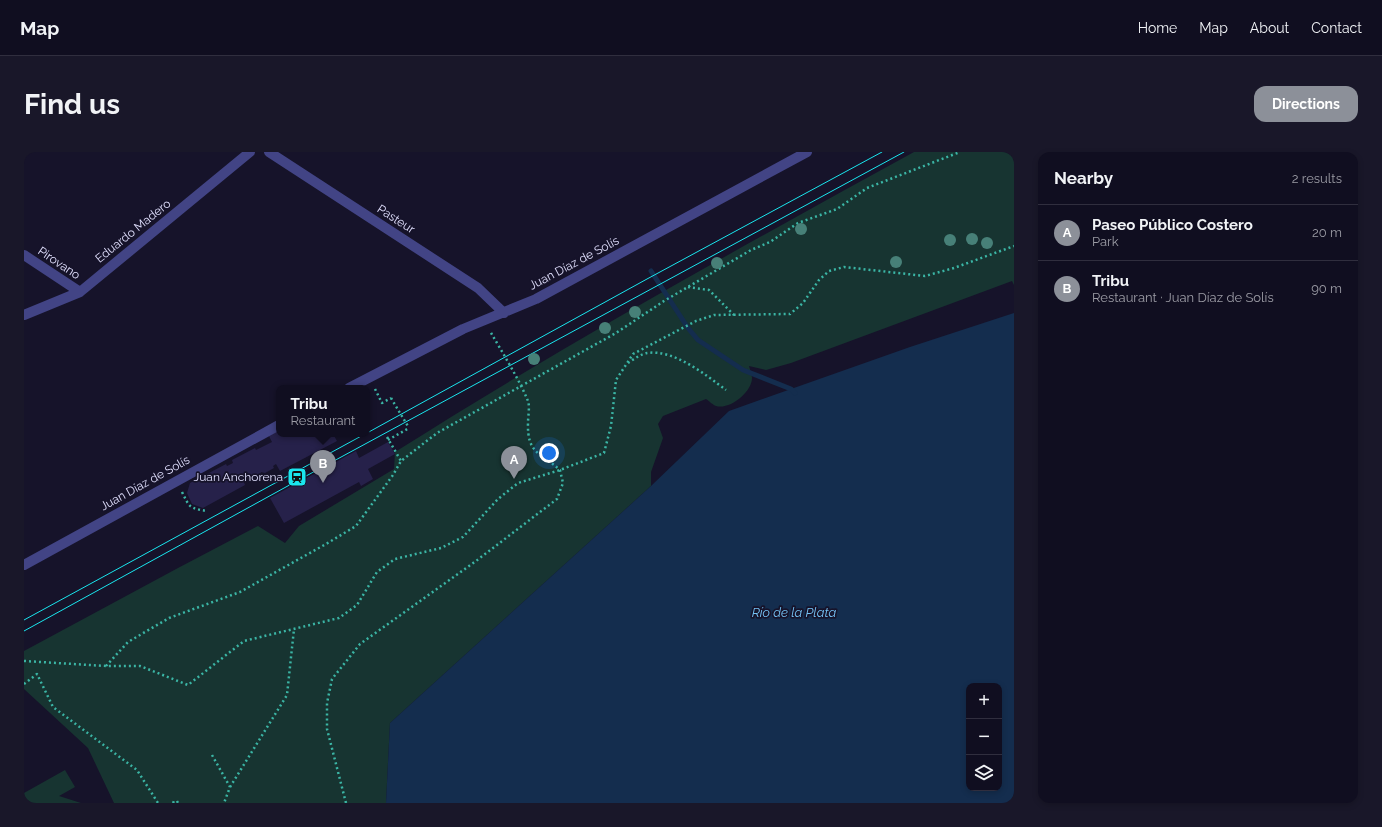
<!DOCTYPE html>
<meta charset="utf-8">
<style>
:root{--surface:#100e20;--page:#191729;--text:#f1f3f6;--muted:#9c9ca5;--line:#302e3e;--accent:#8c9099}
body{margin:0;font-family:Raleway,sans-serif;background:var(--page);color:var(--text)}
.controls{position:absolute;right:12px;bottom:12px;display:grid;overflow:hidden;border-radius:8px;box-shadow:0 2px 6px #0003}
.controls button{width:36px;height:36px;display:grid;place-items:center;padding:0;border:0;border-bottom:1px solid var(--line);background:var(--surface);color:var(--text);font:20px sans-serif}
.you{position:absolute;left:525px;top:301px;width:14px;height:14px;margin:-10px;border:3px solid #fff;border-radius:50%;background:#1a73e8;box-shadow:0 0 0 6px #1a73e833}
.badge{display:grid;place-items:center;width:26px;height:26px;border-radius:50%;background:var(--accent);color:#fff;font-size:13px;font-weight:700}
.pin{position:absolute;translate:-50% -33px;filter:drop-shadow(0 1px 2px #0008)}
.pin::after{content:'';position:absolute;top:21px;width:14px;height:12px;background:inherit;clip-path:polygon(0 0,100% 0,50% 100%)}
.popup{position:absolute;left:252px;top:233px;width:94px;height:52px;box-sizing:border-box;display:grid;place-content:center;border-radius:8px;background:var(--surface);filter:drop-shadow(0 1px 3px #0005);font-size:13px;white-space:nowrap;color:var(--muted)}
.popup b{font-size:15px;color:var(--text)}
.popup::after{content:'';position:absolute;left:50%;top:100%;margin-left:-8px;border:8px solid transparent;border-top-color:var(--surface)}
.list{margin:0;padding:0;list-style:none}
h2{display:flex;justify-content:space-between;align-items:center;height:52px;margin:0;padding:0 16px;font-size:17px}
h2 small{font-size:13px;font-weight:400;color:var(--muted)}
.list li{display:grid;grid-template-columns:26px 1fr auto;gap:12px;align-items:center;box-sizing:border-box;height:56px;padding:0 16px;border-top:1px solid var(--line)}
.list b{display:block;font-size:15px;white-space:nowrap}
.list p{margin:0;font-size:13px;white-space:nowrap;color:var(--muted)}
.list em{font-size:13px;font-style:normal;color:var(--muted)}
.icon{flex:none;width:22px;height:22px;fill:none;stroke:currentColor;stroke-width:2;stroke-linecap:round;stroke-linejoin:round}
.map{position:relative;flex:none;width:990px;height:651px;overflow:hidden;border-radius:12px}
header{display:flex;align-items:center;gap:24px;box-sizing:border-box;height:56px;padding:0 20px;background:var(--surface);border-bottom:1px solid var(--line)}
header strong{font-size:19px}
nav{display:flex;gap:22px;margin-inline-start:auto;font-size:14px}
.intro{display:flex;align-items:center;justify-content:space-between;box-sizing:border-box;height:96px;padding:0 24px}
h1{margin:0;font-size:28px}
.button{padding:10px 18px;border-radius:12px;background:var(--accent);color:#fff;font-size:14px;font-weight:700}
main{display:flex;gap:24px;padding:0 24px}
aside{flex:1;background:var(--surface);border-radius:12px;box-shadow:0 2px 6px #0003}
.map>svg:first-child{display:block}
.green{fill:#173431}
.water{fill:#142d4e;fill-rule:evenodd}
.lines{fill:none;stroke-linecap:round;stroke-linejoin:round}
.stream{stroke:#142d4e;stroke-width:5}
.building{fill:#26214a}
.path{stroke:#3bb5a5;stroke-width:2.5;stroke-dasharray:2 3;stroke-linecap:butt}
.minor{stroke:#424485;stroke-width:10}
.tram{stroke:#1ae6ee;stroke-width:1}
.path-bridge{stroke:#3bb5a5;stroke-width:2.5;stroke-dasharray:2 3;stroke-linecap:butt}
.tree{fill:#478078}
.labels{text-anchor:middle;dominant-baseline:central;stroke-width:3.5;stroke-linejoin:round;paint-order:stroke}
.street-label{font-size:12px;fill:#e0dffd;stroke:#16132a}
.poi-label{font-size:12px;fill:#e0dffd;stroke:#16132a;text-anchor:end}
.water-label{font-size:13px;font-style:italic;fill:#75c2f5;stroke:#16132a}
</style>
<header>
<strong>Map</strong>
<nav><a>Home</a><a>Map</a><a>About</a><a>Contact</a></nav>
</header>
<div class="intro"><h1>Find us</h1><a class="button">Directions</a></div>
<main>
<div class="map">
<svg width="990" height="651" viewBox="0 0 990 651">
<rect width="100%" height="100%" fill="#16132a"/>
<path class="green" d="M890 0H990V133L988 129 767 211 742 218 725 214C726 218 728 222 728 226 728 240 706 258 692 254 689 253 685 249 682 247L639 264 634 272 639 286 627 320V334L366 571 362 651H90L64 596 0 537V499L154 416 234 374 261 391 275 374 370 317 371 300C540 193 715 96 890 0Z
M41 618 51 635 35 644 57 651H0V641Z"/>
<path class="water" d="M990 161V651H362L366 571 627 334 705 259 886 195ZM945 534H975V636H945Z"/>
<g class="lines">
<path class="stream" d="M627 119 664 176 674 188 719 218 767 237 771 241"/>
</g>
<path class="building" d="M253 279 255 282H309L313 289 256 319 252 312 249 314 250 316 241 321 237 320 236 323 225 329 223 326 219 328 221 333 179 356 168 352 163 341 166 331 202 312 203 314 209 311 208 308 231 296 232 298 248 290 245 284Z
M364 290 371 302 344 317 349 327 337 334 335 330 260 371 246 346 332 299 335 306Z"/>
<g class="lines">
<path class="path" d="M664 135 685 138 710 163
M604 211C610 207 617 202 623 201 650 197 682 223 702 238
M351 237 358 251 367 246
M363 285 377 309
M364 288 385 276
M158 340C166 356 165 356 183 359
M0 509 82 514H116L164 533 220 489 315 466 333 453 353 420 371 407 417 396 439 385 474 347 494 331 536 318 580 301 587 274 592 228 609 202 672 169 690 163 766 162 779 151 795 128 805 119 820 115 901 124 930 116 990 94
M82 514 104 490 145 466 216 440 302 392 332 374 369 323 377 309 413 281 592 181 640 149 727 98 746 90 774 71 813 57 843 36 936 0
M0 532 13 522 29 555 113 618 134 651
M188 603 206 635 200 651
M206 635 263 543 270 477
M153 649 154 651
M149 651 150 649
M322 651 303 577V551L308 527 336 492 452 409 533 347 539 331 536 318C517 301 503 302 504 271 504 264 506 255 504 249 495 227 478 200 466 179"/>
<path class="minor" d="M245 0 454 136 480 161
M0 103 56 140
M0 163 56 140 226 0
M325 236 439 177 512 147 783 0
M0 413 255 273"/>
<path class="tram" d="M343 281 623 127 858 0
M0 468 341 282
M0 479 271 330 880 0"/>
<path class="path-bridge" d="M367 246 385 276"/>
</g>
<g class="tree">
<circle cx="777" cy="77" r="6"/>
<circle cx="948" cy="87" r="6"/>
<circle cx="926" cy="88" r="6"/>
<circle cx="963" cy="91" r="6"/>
<circle cx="872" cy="110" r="6"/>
<circle cx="693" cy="111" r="6"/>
<circle cx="611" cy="160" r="6"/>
<circle cx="581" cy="176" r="6"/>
<circle cx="510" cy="207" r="6"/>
</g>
<defs>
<symbol id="station-square" viewBox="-11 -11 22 22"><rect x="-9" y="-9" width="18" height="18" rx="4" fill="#1ae6ee" stroke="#16132a"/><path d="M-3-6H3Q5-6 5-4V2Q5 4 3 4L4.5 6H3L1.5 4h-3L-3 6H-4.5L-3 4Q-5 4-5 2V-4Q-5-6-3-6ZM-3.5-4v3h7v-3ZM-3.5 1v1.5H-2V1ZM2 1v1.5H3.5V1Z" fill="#111"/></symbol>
</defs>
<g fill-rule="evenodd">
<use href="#station-square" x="262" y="314" width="22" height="22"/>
</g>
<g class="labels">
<g class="street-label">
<text transform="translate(372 67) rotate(33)">Pasteur</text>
<text transform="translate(109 79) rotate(-39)">Eduardo Madero</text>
<text transform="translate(35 111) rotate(34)">Pirovano</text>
<text transform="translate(550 111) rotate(-28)">Juan Díaz de Solís</text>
<text transform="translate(121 331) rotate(-29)">Juan Díaz de Solís</text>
</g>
<g class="poi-label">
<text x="259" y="325">Juan Anchorena</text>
</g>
<g class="water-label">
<text x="770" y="460">Río de la Plata</text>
</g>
</g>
</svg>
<div class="controls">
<button>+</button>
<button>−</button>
<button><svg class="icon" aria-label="layers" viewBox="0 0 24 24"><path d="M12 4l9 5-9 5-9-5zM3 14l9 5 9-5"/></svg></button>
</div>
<div class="you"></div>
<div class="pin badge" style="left:490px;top:327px">A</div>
<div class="pin badge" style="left:299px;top:331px">B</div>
<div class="popup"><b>Tribu</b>Restaurant</div>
</div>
<aside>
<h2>Nearby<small>2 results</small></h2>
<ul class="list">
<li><span class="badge">A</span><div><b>Paseo Público Costero</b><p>Park</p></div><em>20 m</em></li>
<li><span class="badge">B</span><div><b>Tribu</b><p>Restaurant · Juan Díaz de Solís</p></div><em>90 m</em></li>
</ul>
</aside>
</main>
